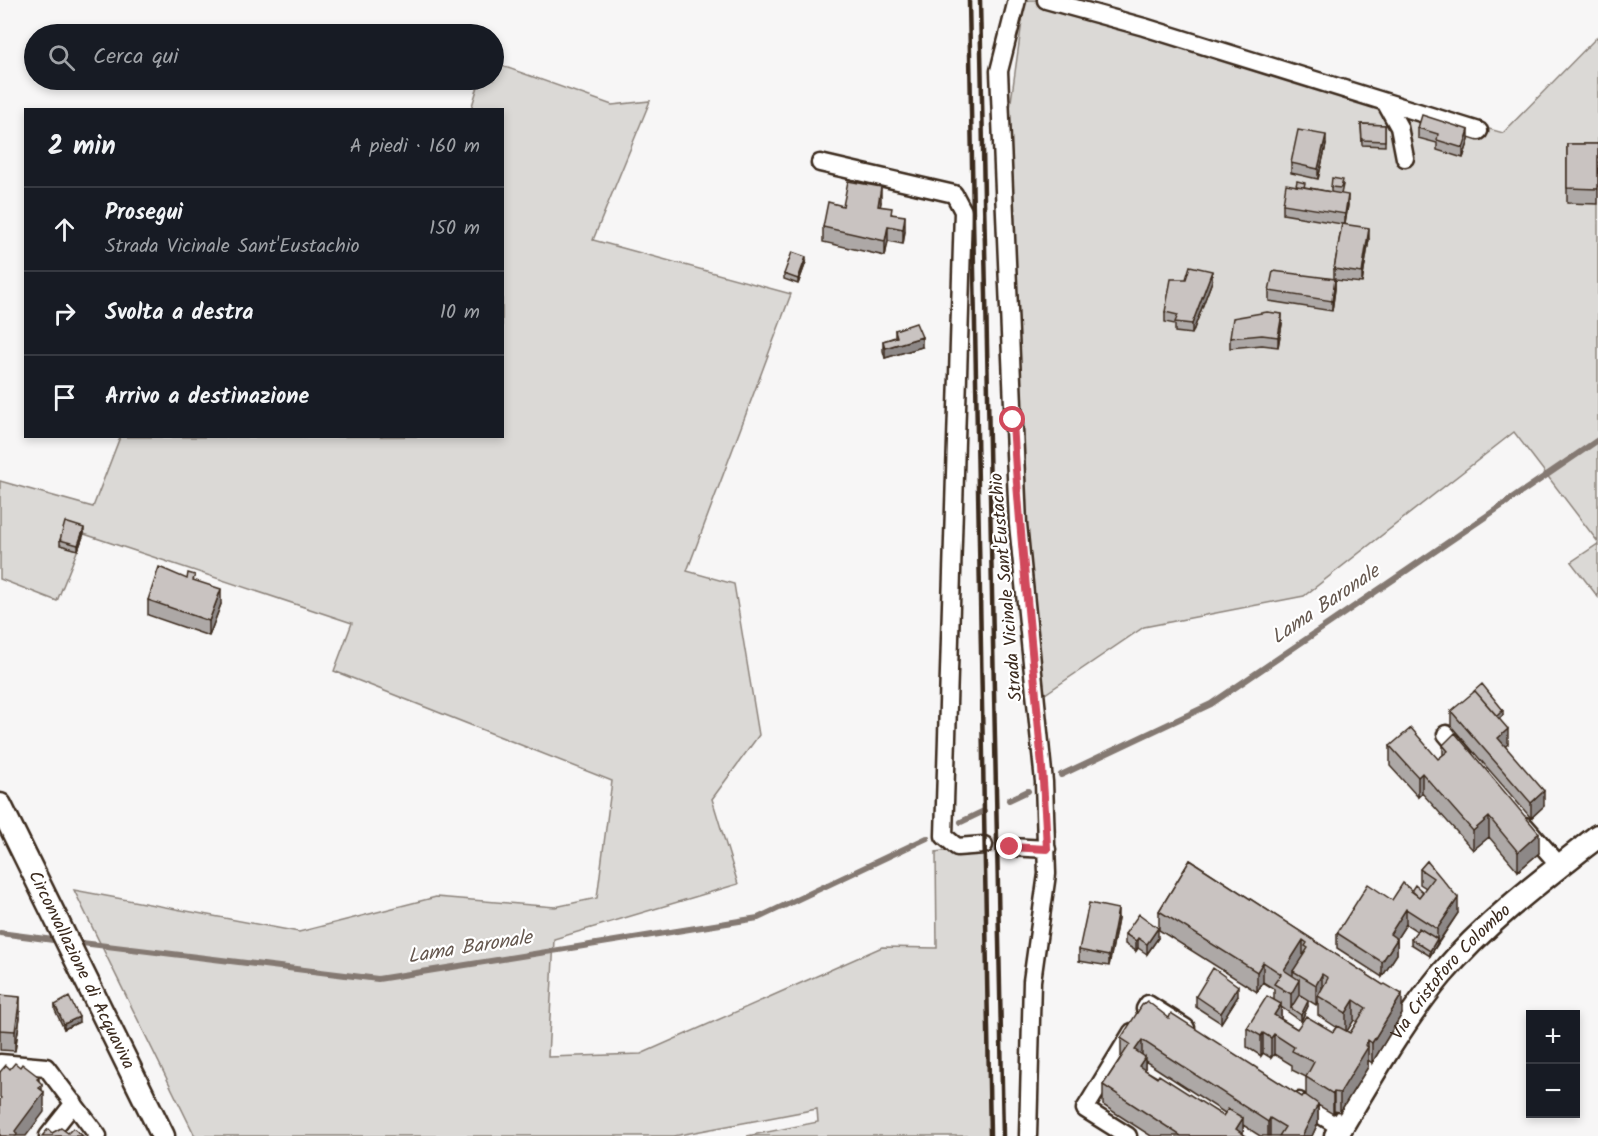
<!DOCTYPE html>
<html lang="it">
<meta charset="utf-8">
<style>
:root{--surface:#171b24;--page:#242831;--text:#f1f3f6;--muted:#9ea1a6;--line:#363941}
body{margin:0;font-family:Kalam,sans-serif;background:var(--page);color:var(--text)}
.controls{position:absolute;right:18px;bottom:18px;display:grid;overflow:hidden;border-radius:0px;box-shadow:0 3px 9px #0003}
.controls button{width:54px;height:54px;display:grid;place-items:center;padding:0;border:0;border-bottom:2px solid var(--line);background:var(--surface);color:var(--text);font:30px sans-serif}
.stop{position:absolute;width:18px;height:18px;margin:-14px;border:4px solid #d1495b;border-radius:50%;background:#fff}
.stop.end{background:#d1495b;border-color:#fff;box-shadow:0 2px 6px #0008}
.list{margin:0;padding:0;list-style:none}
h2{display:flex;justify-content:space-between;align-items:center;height:78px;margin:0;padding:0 24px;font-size:26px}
h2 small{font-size:20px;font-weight:400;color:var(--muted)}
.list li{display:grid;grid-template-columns:39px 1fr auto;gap:18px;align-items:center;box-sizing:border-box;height:84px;padding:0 24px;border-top:2px solid var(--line)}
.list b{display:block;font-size:22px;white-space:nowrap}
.list p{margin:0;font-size:20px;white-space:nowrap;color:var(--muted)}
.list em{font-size:20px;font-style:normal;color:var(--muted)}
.icon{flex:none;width:33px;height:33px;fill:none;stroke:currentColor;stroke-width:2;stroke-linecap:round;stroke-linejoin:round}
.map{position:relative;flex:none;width:1598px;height:1136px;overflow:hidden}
.search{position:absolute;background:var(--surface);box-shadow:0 3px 9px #0003;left:24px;top:24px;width:480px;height:66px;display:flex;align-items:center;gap:15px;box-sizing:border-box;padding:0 21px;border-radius:33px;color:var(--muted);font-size:22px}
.panel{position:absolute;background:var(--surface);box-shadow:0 3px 9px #0003;left:24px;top:108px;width:480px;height:330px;border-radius:0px}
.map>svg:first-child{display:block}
.green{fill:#dbd9d6;stroke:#8b827a;stroke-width:1.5}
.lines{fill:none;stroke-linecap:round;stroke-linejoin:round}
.stream{stroke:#847972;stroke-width:6}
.minor-tunnel{stroke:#d1cdcb;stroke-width:16;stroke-dasharray:16 8;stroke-linecap:butt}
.minor-casing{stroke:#3b2a1e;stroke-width:21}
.secondary-casing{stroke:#3b2a1e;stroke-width:27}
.minor{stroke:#fff;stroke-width:16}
.secondary{stroke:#fff;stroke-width:22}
.rail{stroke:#3b2a1e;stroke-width:4.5}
.wall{fill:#ada8a6;stroke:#3b2a1e;stroke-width:1.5;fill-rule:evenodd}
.shaded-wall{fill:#8d8887;stroke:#3b2a1e;stroke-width:1.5}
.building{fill:#c9c3c1;stroke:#3b2a1e;stroke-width:1.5}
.route{stroke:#d1495b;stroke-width:8}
.labels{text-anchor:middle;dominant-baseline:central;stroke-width:4.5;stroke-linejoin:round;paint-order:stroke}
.street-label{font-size:18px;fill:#3b2a1e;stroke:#fff}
.water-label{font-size:20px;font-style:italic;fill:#65584f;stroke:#fff}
</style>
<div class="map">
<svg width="1598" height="1136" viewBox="0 0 1598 1136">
<rect width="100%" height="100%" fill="#f7f6f6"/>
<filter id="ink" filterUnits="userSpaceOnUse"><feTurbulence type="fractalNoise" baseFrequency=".0167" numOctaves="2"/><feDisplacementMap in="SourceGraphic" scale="12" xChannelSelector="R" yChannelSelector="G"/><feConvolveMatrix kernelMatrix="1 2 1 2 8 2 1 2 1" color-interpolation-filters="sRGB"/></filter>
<g filter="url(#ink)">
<path class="green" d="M1025 0H1039L1503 133 1598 36V542L1514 432 1304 596 1144 627 1045 694 1029 593 1016 344 1009 116Z
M494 63 612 105 650 101 593 240 791 294 687 571 734 584 759 735 712 799 738 884 554 939 548 1057 641 1054 882 947 937 948 936 852 984 845 989 1136H747L818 1122 817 1109 674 1136H195L74 890 299 932 436 897 555 907 597 898 612 781 334 671 352 623 84 534 57 601 0 579V481L93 507 120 437 502 436V110L471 109 480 80H494Z
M1598 544V597L1571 562Z"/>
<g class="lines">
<path class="stream" d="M1061 775 1211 704 1598 440
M1009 800 1028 791
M961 822 984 811
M0 933 61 941
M74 942 378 979 758 918 927 838"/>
<path class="minor-tunnel" d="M984 845 1010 847"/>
<defs>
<path id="minor" d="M1017 0 999 71 1018 524 1044 782 1047 874 1032 981 1028 1136
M1046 0 1144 27 1479 131
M1385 102 1399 127 1405 158
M820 163 954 194 963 211 944 836 957 847 984 845
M1446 734 1463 754
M1525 826 1560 866
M1010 847 1047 849
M1145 1009 1148 1004 1186 1028
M0 1063 46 1067 98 1136
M1299 1101 1341 1128
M48 1136 74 1103
M1128 1136 1085 1109 1132 1032"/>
<g id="secondary">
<path id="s1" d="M0 805 163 1136"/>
<path id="s2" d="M1336 1136C1367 1084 1403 1021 1441 975 1487 921 1543 879 1598 836"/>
</g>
</defs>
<use href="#minor" class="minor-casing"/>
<use href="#secondary" class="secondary-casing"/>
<use href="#minor" class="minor"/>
<use href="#secondary" class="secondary"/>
<path class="rail" d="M969 0 990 1136
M980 0 1003 1136"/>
</g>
<path class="wall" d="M1361 124 1385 125V146L1362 145Z
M1418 128 1469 140 1463 158 1437 150V143L1418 138Z
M1567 144H1598V204L1567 203Z
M1326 145 1318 179 1291 173V163Z
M1343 185 1341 194 1348 205 1345 224 1369 239 1362 283 1335 280V289L1332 311 1269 301V291L1334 279V269L1342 224 1283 214V204L1305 187 1331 192V187Z
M881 202 880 206 892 214 905 231 903 244 888 241 885 256 823 242V227L843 206Z
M806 262 798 284 784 279V274Z
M1212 281 1192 334 1175 332V324L1165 322V312Z
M1282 324 1278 347 1262 345 1230 348V338Z
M895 330 922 347 885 358 883 351V341L895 337Z
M84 533 78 550 60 545V540Z
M187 579 195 581 221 604 209 636 148 615V600Z
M1451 711 1503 715 1499 719 1508 744 1505 746 1544 806 1531 818 1451 726Z
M1443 745 1539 853 1518 871 1489 837 1473 850 1422 793 1418 797 1390 766V746L1438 759 1443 755Z
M1190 860 1383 985 1402 1014 1372 1063 1368 1060V1067L1340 1112 1334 1111 1333 1114 1318 1105V1123L1312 1136H1260L1243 1125V1134L1246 1136H1151L1103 1105V1085L1121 1057V1038L1169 1018 1302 1097 1306 1095V1077L1292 1070V1065L1274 1054 1271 1058 1263 1053 1261 1056 1247 1047V1028L1274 1000V989L1263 982 1257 992 1159 930V911ZM1300 995 1316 1005 1318 1001V1015L1336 1027 1333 1032 1297 1029 1281 1019V1007L1301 1021 1308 1006ZM1354 1020 1357 1022 1350 1033 1346 1031ZM1145 1061 1225 1113 1223 1116 1145 1070Z
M1427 861 1458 913 1430 956 1411 944V939L1417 931 1406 924 1397 938V954L1382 977 1337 948V933L1392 900 1411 891 1423 892 1426 888 1420 884V869Z
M1118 919 1109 966 1079 961V950Z
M1125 934 1158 938 1147 954 1138 948 1136 951 1125 944Z
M0 995 20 1017 15 1051 0 1050Z
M1196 996H1238L1221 1023 1196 1007Z
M55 1005 79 1022 64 1029 55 1010Z"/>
<path class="shaded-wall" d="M1469 130V140L1463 158V148Z
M1326 135V145L1318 179V169Z
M881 187V202L878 221V206Z
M1348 195V205L1345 224V214Z
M905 216V231L903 244V229Z
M888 226V241L885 256V241Z
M1369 228V239L1362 283V273Z
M806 257V262L798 284V279Z
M1212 271V281L1192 334V324Z
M1335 279V289L1332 311V301Z
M1282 314V324L1278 347V337Z
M922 337V347L885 358V348Z
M84 528V533L78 550V545Z
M221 589V604L209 636V621Z
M1503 710V715L1496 722V716Z
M1508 729V744L1498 753V738Z
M1422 773V793L1418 797V777Z
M1544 791V806L1531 818V803Z
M1489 817V837L1473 850V831Z
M1539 833V853L1518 871V852Z
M1458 898V913L1437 944V929Z
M1118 909V919L1109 966V956Z
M1406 909V924L1390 949V934Z
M1158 928V938L1147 954V944Z
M1138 938V948L1136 951V941Z
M1397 939V954L1382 977V962Z
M1437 939V944L1430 956V951Z
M1303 940V960L1293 971V975L1284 990V970Z
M1263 962V982L1257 992V972Z
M1322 974V994L1318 996V1001L1316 1005V985Z
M1299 980V1000L1291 1008V994Z
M1238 986V996L1221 1023V1013Z
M1402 994V1014L1372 1063V1043Z
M20 997V1017L15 1051V1031Z
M1354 1000V1020L1346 1033V1013Z
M1308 1001V1006L1301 1021V1015Z
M1281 1004V1024L1274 1015Z
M79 1017V1022L64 1029V1024Z
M1263 1033V1053L1261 1056V1036Z
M1274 1034V1054L1271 1058V1038Z
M1142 1040V1059L1135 1050Z
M1368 1040V1067L1340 1112V1093Z
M1145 1057V1076L1139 1066Z
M39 1077V1087L42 1084V1094L44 1092V1112L26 1136H15V1131Z
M1334 1092V1111L1333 1114V1094Z
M1318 1104V1123L1312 1136H1302Z
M1243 1118V1136L1236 1129Z
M1270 1118V1136H1268V1122Z"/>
<path class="building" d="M1422 115 1469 130 1463 148 1437 140 1438 134 1418 128Z
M1361 124 1385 125V141L1362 140Z
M1298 130 1326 135 1318 169 1291 163Z
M1567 144H1598V189L1567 188Z
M1332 178 1343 180 1341 188 1331 187Z
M848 181 881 187 878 206 892 208 891 214 905 216 903 229 888 226 885 241 823 227 828 202 843 206Z
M1297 181 1305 183 1304 187 1296 186Z
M1286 184 1348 195 1345 214 1283 204Z
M1342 224 1369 228 1362 273 1334 269Z
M792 252 806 257 798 279 784 274Z
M1190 266 1212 271 1192 324 1175 322 1178 315 1165 312 1171 279H1186Z
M1273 271 1335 279 1332 301 1269 291Z
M1267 312 1282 314 1278 337 1262 335 1230 338 1233 318Z
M916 323 922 337 885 348 883 341 897 337 895 330Z
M65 522 84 528 78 545 60 540Z
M159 567 187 579 188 573 195 575 193 580 221 589 209 621 148 600Z
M1482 684 1503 710 1497 716 1475 691 1473 692Z
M1475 691 1508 729 1498 738 1544 791 1531 803 1451 711Z
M1411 728 1438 759 1448 751 1443 745 1455 733 1539 833 1518 852 1489 817 1473 831 1422 773 1418 777 1390 746Z
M1190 860 1383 985 1385 984 1402 994 1372 1043 1368 1040 1365 1045 1368 1047 1340 1093 1334 1092 1333 1094 1306 1077 1314 1062 1292 1051 1294 1047 1274 1034 1271 1038 1263 1033 1261 1036 1247 1028 1267 996 1281 1004 1274 1015 1297 1029 1306 1016 1333 1032 1337 1026 1350 1033 1366 1008 1354 1000 1346 1013 1318 996 1328 978 1322 974 1316 985 1293 971 1308 948 1305 946 1307 943 1303 940 1284 970 1299 980 1291 994 1274 984 1281 974 1263 962 1257 972 1159 911Z
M1427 861 1458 898 1437 929 1406 909 1390 934 1397 939 1382 962 1337 933 1368 884 1392 900 1403 883 1419 897 1433 878 1420 869Z
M1415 885 1423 892 1419 897 1411 891Z
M1089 903 1118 909 1109 956 1079 950Z
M1139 914 1158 928 1147 944 1138 938 1136 941 1125 934Z
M1419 928 1437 939 1430 951 1411 939Z
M1213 968 1238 986 1221 1013 1196 996Z
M0 995 20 997 15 1031 0 1030Z
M1299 995 1308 1001 1301 1015 1291 1008Z
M69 997 79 1017 64 1024 55 1005Z
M1147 1001 1169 1018 1171 1013 1302 1097 1304 1094 1318 1104 1302 1136H1279L1285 1127 1270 1118 1268 1122 1142 1040 1135 1050 1145 1057 1139 1066 1157 1078 1159 1075 1223 1116 1228 1109 1243 1118 1236 1129 1246 1136H1181L1103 1085 1130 1044 1121 1038 1142 1005Z
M15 1063 20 1067 22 1064 39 1077 37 1079 42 1084 39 1088 44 1092 15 1131 17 1134 16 1136H0V1100L1 1098 0 1097V1072L6 1065 10 1069Z
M61 1128 68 1133 73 1128 83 1136H42L48 1129 52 1133Z"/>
</g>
<g class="lines" filter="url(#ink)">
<path class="route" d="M1010 847 1047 849C1041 706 1020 563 1013 420"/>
</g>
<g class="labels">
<g class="street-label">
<text transform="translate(1007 587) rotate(-95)">Strada Vicinale Sant'Eustachio</text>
<text stroke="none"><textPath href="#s1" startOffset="184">Circonvallazione di Acquaviva</textPath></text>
<text stroke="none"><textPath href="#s2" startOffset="201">Via Cristoforo Colombo</textPath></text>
</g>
<g class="water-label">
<text transform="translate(1326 605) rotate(-34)">Lama Baronale</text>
<text transform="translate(470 948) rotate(-9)">Lama Baronale</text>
</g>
</g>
</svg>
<div class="controls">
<button>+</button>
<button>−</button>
</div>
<div class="stop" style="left:1013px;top:420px"></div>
<div class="stop end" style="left:1010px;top:847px"></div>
<div class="search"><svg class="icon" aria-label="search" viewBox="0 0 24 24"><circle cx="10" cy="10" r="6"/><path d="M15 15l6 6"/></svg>Cerca qui</div>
<section class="panel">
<h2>2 min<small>A piedi · 160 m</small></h2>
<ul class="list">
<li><svg class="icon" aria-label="ahead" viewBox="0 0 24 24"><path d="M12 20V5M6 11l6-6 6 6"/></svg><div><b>Prosegui</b><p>Strada Vicinale Sant'Eustachio</p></div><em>150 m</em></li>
<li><svg class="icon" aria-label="right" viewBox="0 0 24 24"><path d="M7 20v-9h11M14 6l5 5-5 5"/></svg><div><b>Svolta a destra</b></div><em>10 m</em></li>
<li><svg class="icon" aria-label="arrive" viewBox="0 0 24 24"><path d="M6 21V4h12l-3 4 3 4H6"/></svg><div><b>Arrivo a destinazione</b></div></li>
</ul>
</section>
</div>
